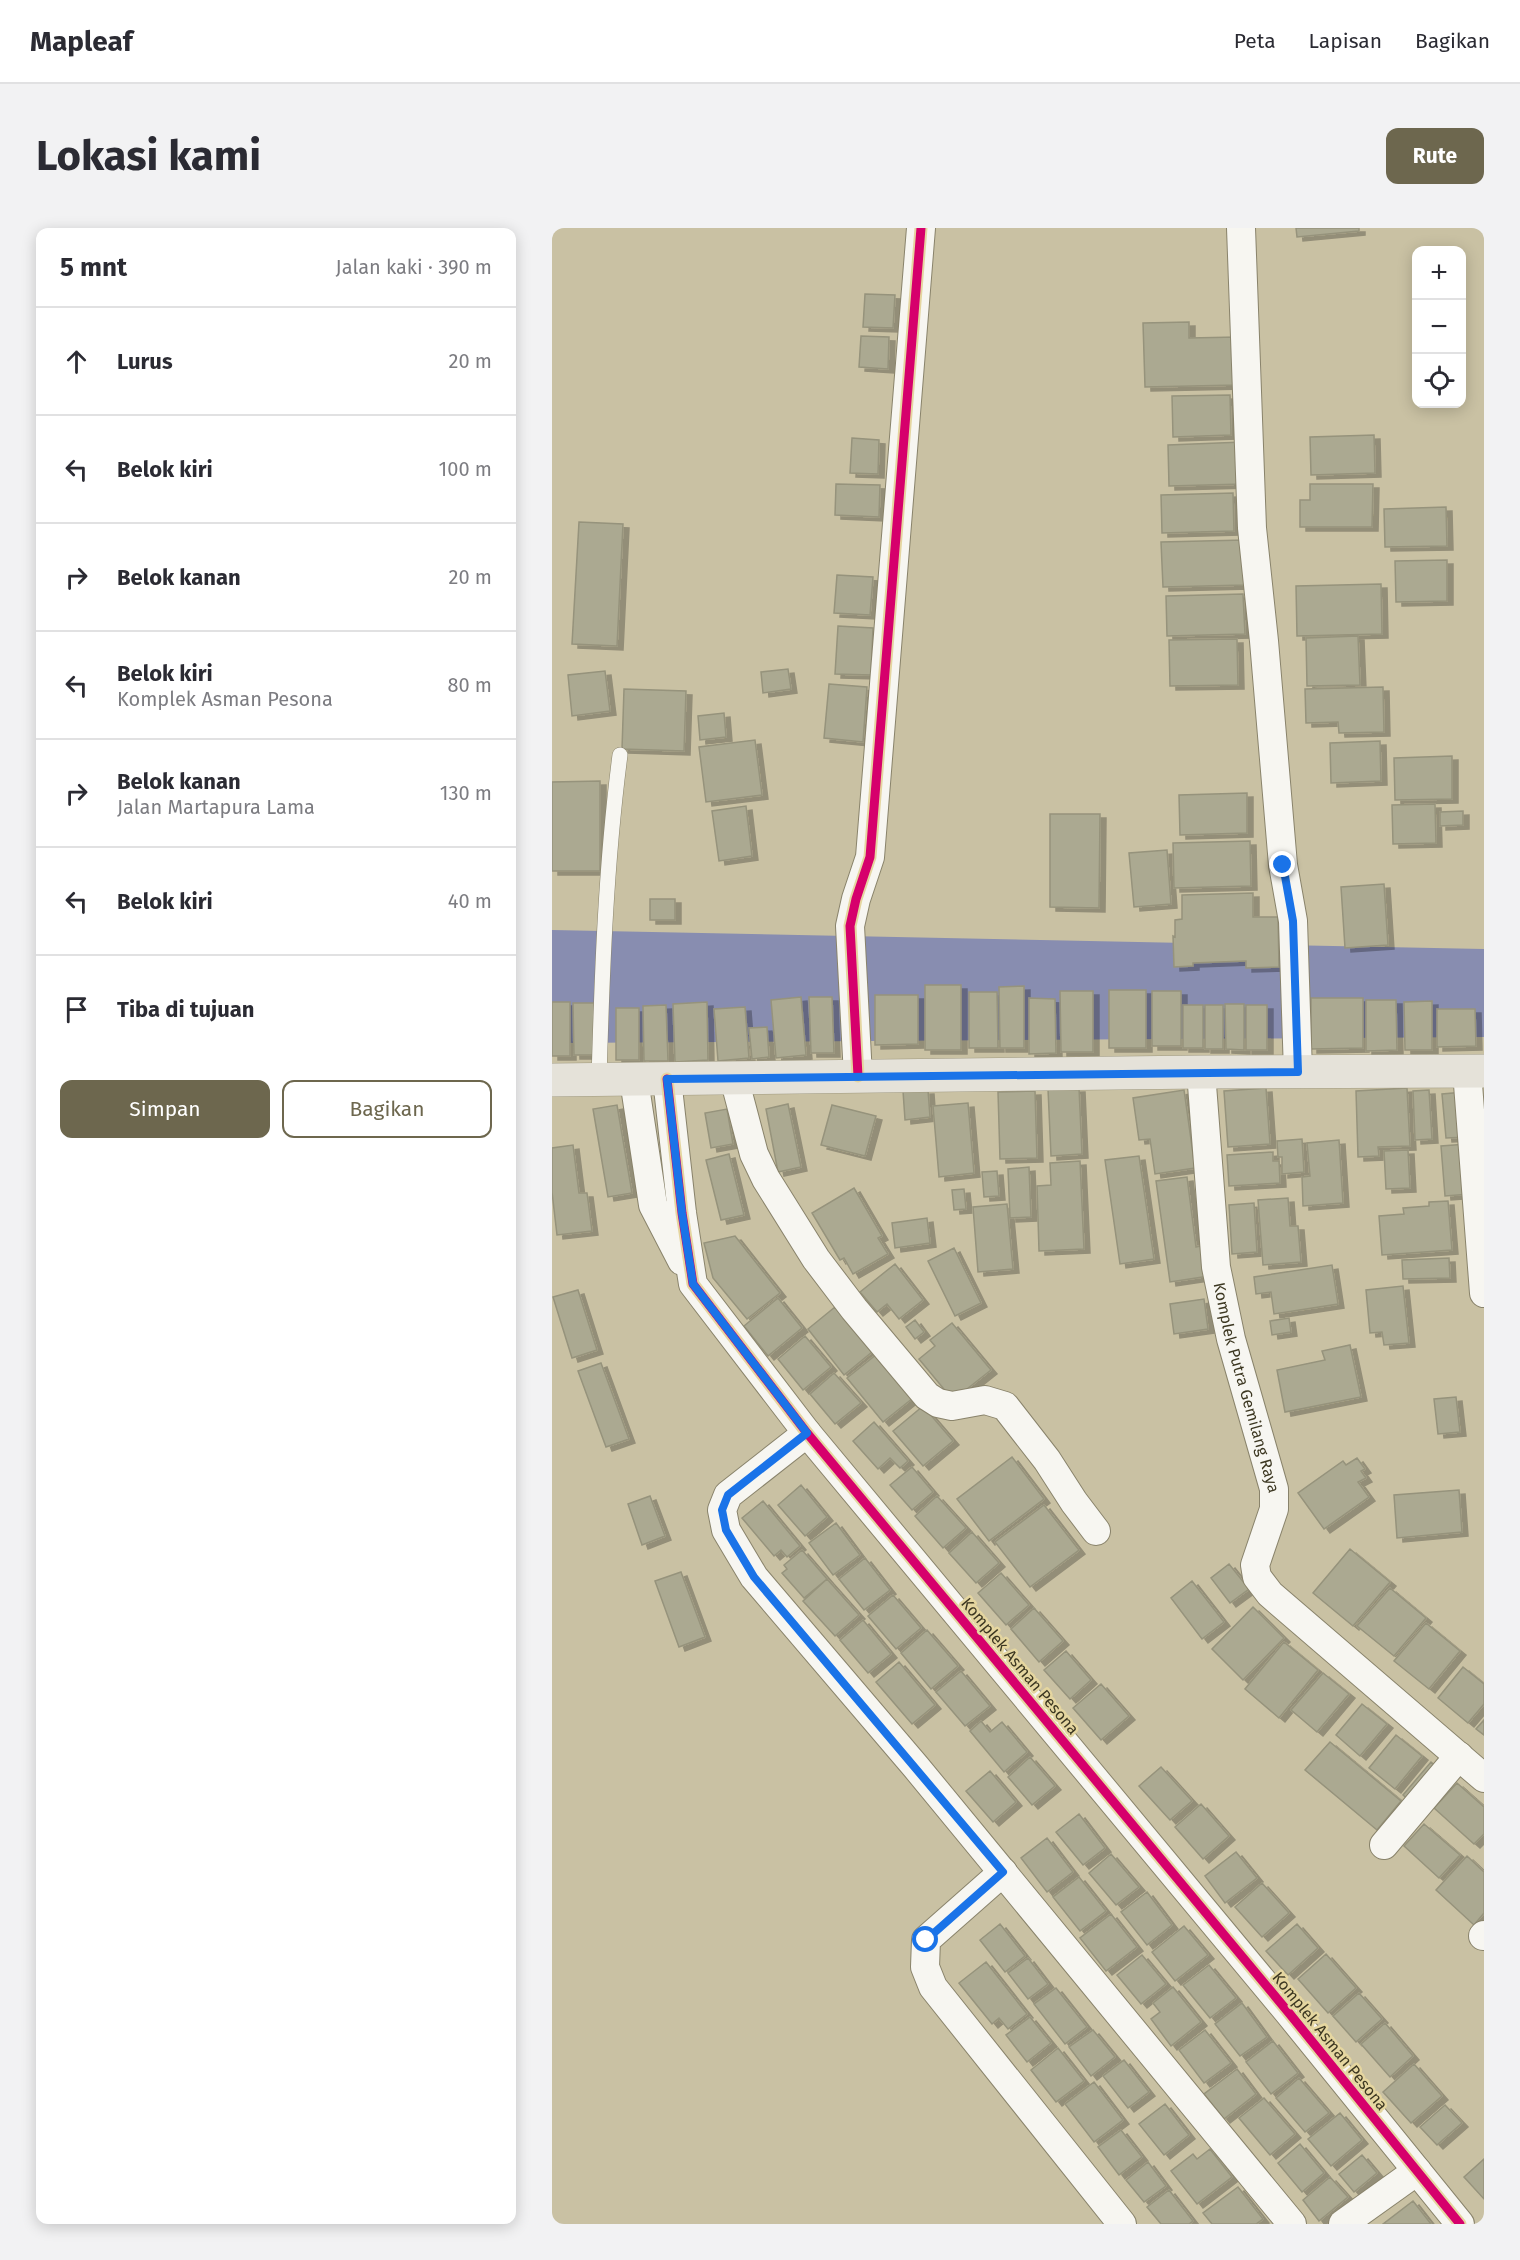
<!DOCTYPE html>
<html lang="id">
<meta charset="utf-8">
<style>
:root{--surface:#fff;--page:#f2f2f3;--text:#2b2b33;--muted:#7c7c81;--line:#e1e1e2;--accent:#6d674e}
body{margin:0;font-family:"Fira Sans",sans-serif;background:var(--page);color:var(--text)}
.controls{position:absolute;right:18px;top:18px;display:grid;overflow:hidden;border-radius:12px;box-shadow:0 3px 15px #0003}
.controls button{width:54px;height:54px;display:grid;place-items:center;padding:0;border:0;border-bottom:2px solid var(--line);background:var(--surface);color:var(--text);font:30px sans-serif}
.stop{position:absolute;width:18px;height:18px;margin:-14px;border:4px solid #1a73e8;border-radius:50%;background:#fff}
.stop.end{background:#1a73e8;border-color:#fff;box-shadow:0 2px 6px #0008}
.list{margin:0;padding:0;list-style:none}
h2{display:flex;justify-content:space-between;align-items:center;height:78px;margin:0;padding:0 24px;font-size:26px}
h2 small{font-size:20px;font-weight:400;color:var(--muted)}
.list li{display:grid;grid-template-columns:39px 1fr auto;gap:18px;align-items:center;box-sizing:border-box;height:108px;padding:0 24px;border-top:2px solid var(--line)}
.list b{display:block;font-size:22px;white-space:nowrap}
.list p{margin:0;font-size:20px;white-space:nowrap;color:var(--muted)}
.list em{font-size:20px;font-style:normal;color:var(--muted)}
.actions{display:flex;gap:12px;padding:18px 24px}
.actions a{flex:1;padding:14px 0;border:2px solid var(--accent);border-radius:12px;text-align:center;font-size:21px;color:var(--accent)}
.actions .main{background:var(--accent);color:#fff}
.icon{flex:none;width:33px;height:33px;fill:none;stroke:currentColor;stroke-width:2;stroke-linecap:round;stroke-linejoin:round}
.map{position:relative;flex:none;width:932px;height:1996px;overflow:hidden;border-radius:12px}
header{display:flex;align-items:center;gap:36px;box-sizing:border-box;height:84px;padding:0 30px;background:var(--surface);border-bottom:2px solid var(--line)}
header strong{font-size:28px}
nav{display:flex;gap:33px;margin-inline-start:auto;font-size:21px}
.intro{display:flex;align-items:center;justify-content:space-between;box-sizing:border-box;height:144px;padding:0 36px}
h1{margin:0;font-size:42px}
.button{padding:15px 27px;border-radius:12px;background:var(--accent);color:#fff;font-size:21px;font-weight:700}
main{display:flex;gap:36px;padding:0 36px}
aside{flex:1;background:var(--surface);border-radius:12px;box-shadow:0 3px 15px #0003}
.map>svg:first-child{display:block}
.water{fill:#888db0}
.building{fill:#aba991;stroke:#96937c;stroke-width:1.5;filter:url(#shadow)}
.lines{fill:none;stroke-linecap:round;stroke-linejoin:round}
.service-casing{stroke:#89836b;stroke-width:16}
.minor-casing{stroke:#89836b;stroke-width:30}
.primary-casing{stroke:#a09a81;stroke-width:34}
.service{stroke:#f7f6f1;stroke-width:15}
.minor{stroke:#f7f6f1;stroke-width:28}
.primary{stroke:#e5e2d9;stroke-width:33}
.cycleway-casing{stroke:#e5d6a0;stroke-width:13}
.cycleway{stroke:#d6006c;stroke-width:9}
.route{stroke:#1a73e8;stroke-width:8}
.labels{text-anchor:middle;dominant-baseline:central;stroke-width:5;stroke-linejoin:round;paint-order:stroke}
.street-label{font-size:16px;fill:#3c3721;stroke:#e5d6a0}
</style>
<header>
<strong>Mapleaf</strong>
<nav><a>Peta</a><a>Lapisan</a><a>Bagikan</a></nav>
</header>
<div class="intro"><h1>Lokasi kami</h1><a class="button">Rute</a></div>
<main>
<aside>
<h2>5 mnt<small>Jalan kaki · 390 m</small></h2>
<ul class="list">
<li><svg class="icon" aria-label="ahead" viewBox="0 0 24 24"><path d="M12 20V5M6 11l6-6 6 6"/></svg><div><b>Lurus</b></div><em>20 m</em></li>
<li><svg class="icon" aria-label="left" viewBox="0 0 24 24"><path d="M17 20v-9H6M10 6l-5 5 5 5"/></svg><div><b>Belok kiri</b></div><em>100 m</em></li>
<li><svg class="icon" aria-label="right" viewBox="0 0 24 24"><path d="M7 20v-9h11M14 6l5 5-5 5"/></svg><div><b>Belok kanan</b></div><em>20 m</em></li>
<li><svg class="icon" aria-label="left" viewBox="0 0 24 24"><path d="M17 20v-9H6M10 6l-5 5 5 5"/></svg><div><b>Belok kiri</b><p>Komplek Asman Pesona</p></div><em>80 m</em></li>
<li><svg class="icon" aria-label="right" viewBox="0 0 24 24"><path d="M7 20v-9h11M14 6l5 5-5 5"/></svg><div><b>Belok kanan</b><p>Jalan Martapura Lama</p></div><em>130 m</em></li>
<li><svg class="icon" aria-label="left" viewBox="0 0 24 24"><path d="M17 20v-9H6M10 6l-5 5 5 5"/></svg><div><b>Belok kiri</b></div><em>40 m</em></li>
<li><svg class="icon" aria-label="arrive" viewBox="0 0 24 24"><path d="M6 21V4h12l-3 4 3 4H6"/></svg><div><b>Tiba di tujuan</b></div></li>
</ul>
<div class="actions"><a class="main">Simpan</a><a>Bagikan</a></div>
</aside>
<div class="map">
<svg width="932" height="1996" viewBox="0 0 932 1996">
<defs>
<filter id="shadow"><feDropShadow dx="6" dy="4" stdDeviation="0" flood-color="#0004"/></filter>
</defs>
<rect width="100%" height="100%" fill="#c9c1a3"/>
<path class="water" d="M0 702 932 721V809L0 815Z"/>
<path class="building" d="M744 0H807V3L745 9Z
M313 66 343 67 341 100 311 99Z
M637 94V110L685 109 686 157 593 159 591 95Z
M309 108 337 109 336 141 307 139Z
M678 167 679 207 621 209 620 168Z
M822 207 823 245 759 247 758 209Z
M300 210 327 212 326 246 298 245Z
M691 214 692 256 617 258 616 217Z
M284 256 328 257 327 289 283 287Z
M758 256H821L820 299H748V272H758Z
M681 265 682 303 610 305 609 267Z
M894 279 895 318 833 319 832 281Z
M27 294 71 296 65 418 20 416Z
M692 312 693 357 611 359 609 314Z
M895 332V373L844 374 843 333Z
M285 347 321 349 318 387 282 385Z
M829 356 830 406 745 408 744 358Z
M691 366 693 406 615 408 614 368Z
M286 398 321 400 319 447 283 446Z
M806 408 808 457 755 458 754 410Z
M685 411 686 457 618 458 617 412Z
M236 441 239 461 211 465 209 444Z
M53 443 58 483 20 488 16 447Z
M277 456 315 459 311 514 272 510Z
M831 459 832 504 787 505 786 494 754 495 753 461Z
M72 461 134 463 132 523 70 521Z
M172 485 174 509 148 512 146 488Z
M203 512 210 567 154 574 147 519Z
M828 513 829 553 779 555 778 515Z
M900 528V571L843 572 842 530Z
M48 553V643H0V554Z
M695 565V605L628 607 627 567Z
M883 576 884 615 841 616 840 577Z
M194 578 200 628 167 633 160 583Z
M911 583V597L888 598V584Z
M498 586H548L547 680 498 679Z
M698 613 699 658 622 660 621 615Z
M615 622 619 676 582 679 577 625Z
M832 656 836 717 793 720 789 659Z
M701 665V689H726L727 739 694 740V733L641 735V738L622 739 621 708 623 709V692L630 691V667Z
M98 671H123V692H98Z
M373 757H409V822H373Z
M472 758V820H448L447 759Z
M557 762H594V820H557Z
M508 763H541V824H509Z
M600 763H629V818H600Z
M417 764H445L446 820H417Z
M323 767H366V816L323 817Z
M249 769 254 827 224 830 219 772Z
M257 769H280L282 825H259Z
M477 770 503 771 504 825 477 826Z
M759 770H811V820L759 821Z
M814 772H844L845 822 814 823Z
M880 773V822H853L852 774Z
M0 774H18V828H0Z
M155 774 156 832 123 834 121 776Z
M21 775H42V827H22Z
M673 776H692V822L674 821Z
M114 777 116 833H92L91 778Z
M631 777H651V820H631Z
M653 777H671V821H653Z
M694 777H715V822H694Z
M193 779 197 830 166 833 162 781Z
M64 780H87V832H64Z
M885 781H923L924 818 885 819Z
M215 799 217 829 200 831 197 800Z
M527 860 530 926 499 928 496 861Z
M714 860 718 916 676 919 672 863Z
M855 860 858 918 826 919 827 928 806 929 804 863Z
M376 862 378 889 353 892 351 863Z
M632 862 643 940 603 946 598 911 587 912 581 870Z
M877 862 880 911 863 912 861 863Z
M483 863 485 930 448 931 446 864Z
M912 864 916 909 894 910 890 866Z
M416 875 422 945 387 949 381 878Z
M236 876 249 939 226 944 214 881Z
M65 877 80 965 56 969 41 881Z
M280 877 324 888 313 928 269 917Z
M175 881 181 916 159 920 153 885Z
M750 911 752 944 730 946V929H726L725 913Z
M787 912 791 975 751 978 750 949 758 948 755 915Z
M915 916 918 966 893 968 889 918Z
M21 917 27 965H35L40 1003 5 1007 0 964V920Z
M856 922 858 960 834 961 832 923Z
M721 924V933H727L728 955 677 958 675 927Z
M177 926 192 987 169 992 154 932Z
M587 928 602 1031 568 1036 553 932Z
M528 933 532 1021 487 1023 485 958 499 957 498 935Z
M477 939 479 989 458 990 456 941Z
M445 943 447 968 432 969 430 944Z
M635 949 644 1019 652 1017 657 1048 618 1054 604 953Z
M302 960 330 1008 326 1010 336 1026 301 1046 292 1030 288 1032 260 985Z
M412 961 414 981 402 982 400 962Z
M736 970 738 998H746L749 1034 711 1037 706 972Z
M896 973 900 1022 830 1027 827 988 852 986 851 980 877 978V974Z
M702 975 705 1024 680 1026 677 977Z
M455 976 461 1041 426 1044 421 979Z
M375 990 378 1015 343 1020 340 995Z
M183 1008 228 1065 195 1091 161 1050 152 1015Z
M402 1020 429 1075 403 1088 376 1033Z
M897 1030 898 1050 851 1051 850 1032Z
M343 1036 371 1072 347 1091 335 1076 325 1084 308 1064Z
M780 1037 786 1076 722 1086 719 1064 704 1066 702 1049Z
M851 1058 857 1115 832 1117 830 1104 818 1105 814 1062Z
M26 1062 45 1122 20 1130 1 1069Z
M226 1070 250 1100 216 1128 192 1098Z
M652 1071 656 1101 622 1106 618 1076Z
M283 1079 320 1124 292 1147 256 1101Z
M737 1090 739 1104 720 1107 718 1093Z
M363 1092 372 1104 363 1111 354 1099Z
M400 1095 439 1142 401 1172 367 1131 383 1118 378 1112Z
M253 1108 279 1139 251 1162 226 1131Z
M798 1117 809 1169 733 1184 725 1142 773 1132 770 1123Z
M325 1126 361 1170 331 1194 295 1150Z
M49 1135 77 1211 54 1219 26 1143Z
M282 1145 309 1175 283 1196 258 1166Z
M904 1169 908 1204 886 1206 882 1171Z
M371 1178 401 1213 371 1238 341 1203Z
M322 1194 356 1233 348 1240 338 1230 326 1241 301 1213Z
M460 1229 492 1271 437 1313 405 1271Z
M805 1230 813 1241 809 1243 814 1250 806 1254 817 1269 772 1301 746 1265 791 1233 794 1237Z
M360 1239 381 1264 360 1282 338 1257Z
M249 1257 275 1289 253 1308 226 1277Z
M907 1262 910 1304 845 1310 842 1267Z
M98 1268 113 1308 90 1317 76 1276Z
M385 1268 414 1300 391 1320 363 1288Z
M211 1273 248 1318 235 1329 229 1322 222 1328 190 1290Z
M492 1277 527 1322 478 1359 443 1314Z
M284 1295 308 1327 281 1347 257 1315Z
M420 1304 447 1335 424 1355 397 1325Z
M798 1321 838 1354 801 1398 761 1365Z
M250 1322 275 1351 252 1370 230 1345 235 1341 232 1337Z
M313 1330 338 1362 312 1382 287 1351Z
M677 1336 697 1361 678 1375 659 1350Z
M129 1344 153 1409 127 1419 103 1353Z
M449 1345 477 1377 454 1397 426 1365Z
M275 1351 307 1387 283 1408 251 1373Z
M640 1353 672 1394 650 1411 619 1370Z
M838 1360 874 1390 842 1428 805 1398Z
M341 1367 369 1400 344 1421 316 1388Z
M701 1379 732 1410 691 1452 660 1421Z
M482 1380 511 1413 487 1434 459 1401Z
M311 1392 339 1426 316 1445 288 1412Z
M874 1395 908 1423 877 1461 842 1433Z
M375 1402 406 1438 379 1461 349 1425Z
M732 1414 766 1442 727 1490 693 1461Z
M514 1423 539 1452 518 1471 492 1442Z
M347 1434 383 1477 360 1496 324 1454Z
M911 1439 932 1456V1476L916 1495 886 1470Z
M409 1443 438 1478 413 1498 384 1464Z
M771 1445 797 1466 765 1504 739 1482Z
M549 1456 577 1488 549 1512 521 1480Z
M810 1476 835 1496 808 1528 784 1507Z
M932 1492V1507L924 1501Z
M429 1493 438 1504 450 1494 475 1524 452 1544 418 1503Z
M844 1507 870 1528 843 1561 817 1540Z
M778 1514 849 1573 825 1602 753 1542Z
M478 1529 503 1558 480 1577 456 1549Z
M879 1534 890 1543 862 1577 851 1567Z
M609 1539 640 1573 618 1592 587 1558Z
M438 1543 464 1574 441 1594 414 1563Z
M905 1555 932 1579V1606L922 1616 882 1580Z
M649 1576 677 1608 651 1631 623 1599Z
M527 1586 553 1620 531 1637 504 1604Z
M872 1596 908 1627 887 1650 852 1618Z
M495 1610 521 1644 495 1664 469 1630Z
M684 1624 705 1650 673 1675 653 1648Z
M559 1626 587 1659 564 1677 537 1645Z
M915 1628 932 1644V1685L922 1697 884 1662Z
M527 1649 554 1683 528 1703 501 1669Z
M710 1655 737 1685 710 1709 683 1679Z
M595 1664 620 1697 595 1717 569 1684Z
M559 1686 585 1719 554 1743 528 1710Z
M448 1696 473 1728 453 1744 428 1712Z
M745 1696 766 1720 736 1747 714 1723Z
M632 1698 656 1727 623 1753 600 1724Z
M774 1726 804 1760 776 1785 746 1751Z
M590 1727 614 1756 589 1776 565 1747Z
M476 1730 496 1756 476 1771 456 1745Z
M434 1734 475 1786 456 1801 447 1790 440 1796 407 1755Z
M657 1737 684 1770 658 1790 631 1757Z
M621 1759 649 1794 619 1818 599 1791 608 1784 601 1775Z
M504 1760 535 1799 513 1816 482 1776Z
M807 1765 830 1791 804 1814 781 1788Z
M690 1775 715 1809 688 1828 663 1796Z
M478 1789 499 1815 475 1834 454 1807Z
M833 1795 861 1828 838 1849 809 1816Z
M541 1802 563 1829 539 1848 517 1819Z
M653 1802 679 1835 652 1855 627 1822Z
M721 1813 746 1845 719 1866 694 1834Z
M506 1820 532 1853 504 1874 479 1842Z
M572 1832 597 1864 576 1880 551 1848Z
M862 1836 890 1868 859 1895 831 1864Z
M685 1841 704 1866 672 1891 652 1866Z
M747 1850 777 1885 753 1904 724 1870Z
M542 1854 571 1892 542 1914 513 1876Z
M712 1870 743 1906 718 1927 687 1890Z
M613 1876 637 1907 612 1927 587 1896Z
M893 1877 910 1895 885 1917 868 1899Z
M788 1885 810 1912 779 1938 756 1911Z
M569 1902 590 1929 567 1947 546 1919Z
M748 1916 772 1945 750 1964 726 1935Z
M658 1921 680 1949 645 1976 619 1943 641 1926 645 1931Z
M810 1927 825 1945 802 1964 787 1946Z
M932 1931V1971L912 1949Z
M596 1934 614 1958 592 1974 574 1952Z
M778 1949 796 1969 767 1993 751 1972Z
M686 1959 711 1991 704 1996H660L651 1985Z
M617 1962 641 1993 637 1996H609L595 1979Z
M861 1973 879 1996H831Z"/>
<g class="lines">
<defs>
<path id="service" d="M47 852C50 743 54 635 68 527"/>
<g id="minor">
<path d="M689 0 700 300 712 413 731 637 741 693 746 844"/>
<path d="M915 843 932 1065"/>
<path id="s1" d="M649 844 664 1039 679 1111 722 1261V1281L703 1337 705 1349 718 1366 932 1550"/>
<path d="M306 848 298 698 304 671 318 629 369 0"/>
<path d="M182 850 202 926 214 951 264 1031 302 1081 375 1168 386 1175 400 1178 433 1172 453 1178 495 1232 522 1274 544 1303"/>
<path d="M115 851 130 985 141 1056 255 1205 737 1785 908 1996"/>
<path d="M82 852 101 977 130 1033"/>
<path d="M255 1205 176 1267 170 1282 174 1302 202 1349 364 1539 740 1996"/>
<path d="M832 1617 907 1528"/>
<path d="M451 1644 374 1712 373 1739 381 1759 570 1996"/>
<path d="M931 1708 932 1707"/>
<path d="M791 1996 865 1943"/>
</g>
<path id="primary" d="M0 852 649 844 932 843"/>
</defs>
<use href="#service" class="service-casing"/>
<use href="#minor" class="minor-casing"/>
<use href="#primary" class="primary-casing"/>
<use href="#service" class="service"/>
<use href="#minor" class="minor"/>
<use href="#primary" class="primary"/>
<defs>
<path id="cycleway" d="M306 848 298 698 304 671 318 629 369 0
M115 851 130 985 141 1056 255 1205 737 1785 908 1996"/>
</defs>
<use href="#cycleway" class="cycleway-casing"/>
<use href="#cycleway" class="cycleway"/>
</g>
<g class="lines">
<path class="route" d="M374 1712 451 1644 202 1349 174 1302 170 1282 176 1267 255 1205 141 1056 130 985 115 851 746 844 741 693 731 637"/>
</g>
<g class="labels">
<g class="street-label">
<text stroke="none"><textPath href="#s1" startOffset="320">Komplek Putra Gemilang Raya</textPath></text>
<text transform="translate(468 1438) rotate(50)">Komplek Asman Pesona</text>
<text transform="translate(778 1813) rotate(51)">Komplek Asman Pesona</text>
</g>
</g>
</svg>
<div class="controls">
<button>+</button>
<button>−</button>
<button><svg class="icon" aria-label="locate" viewBox="0 0 24 24"><circle cx="12" cy="12" r="6"/><path d="M12 2v4M12 18v4M2 12h4M18 12h4"/></svg></button>
</div>
<div class="stop" style="left:374px;top:1712px"></div>
<div class="stop end" style="left:731px;top:637px"></div>
</div>
</main>
